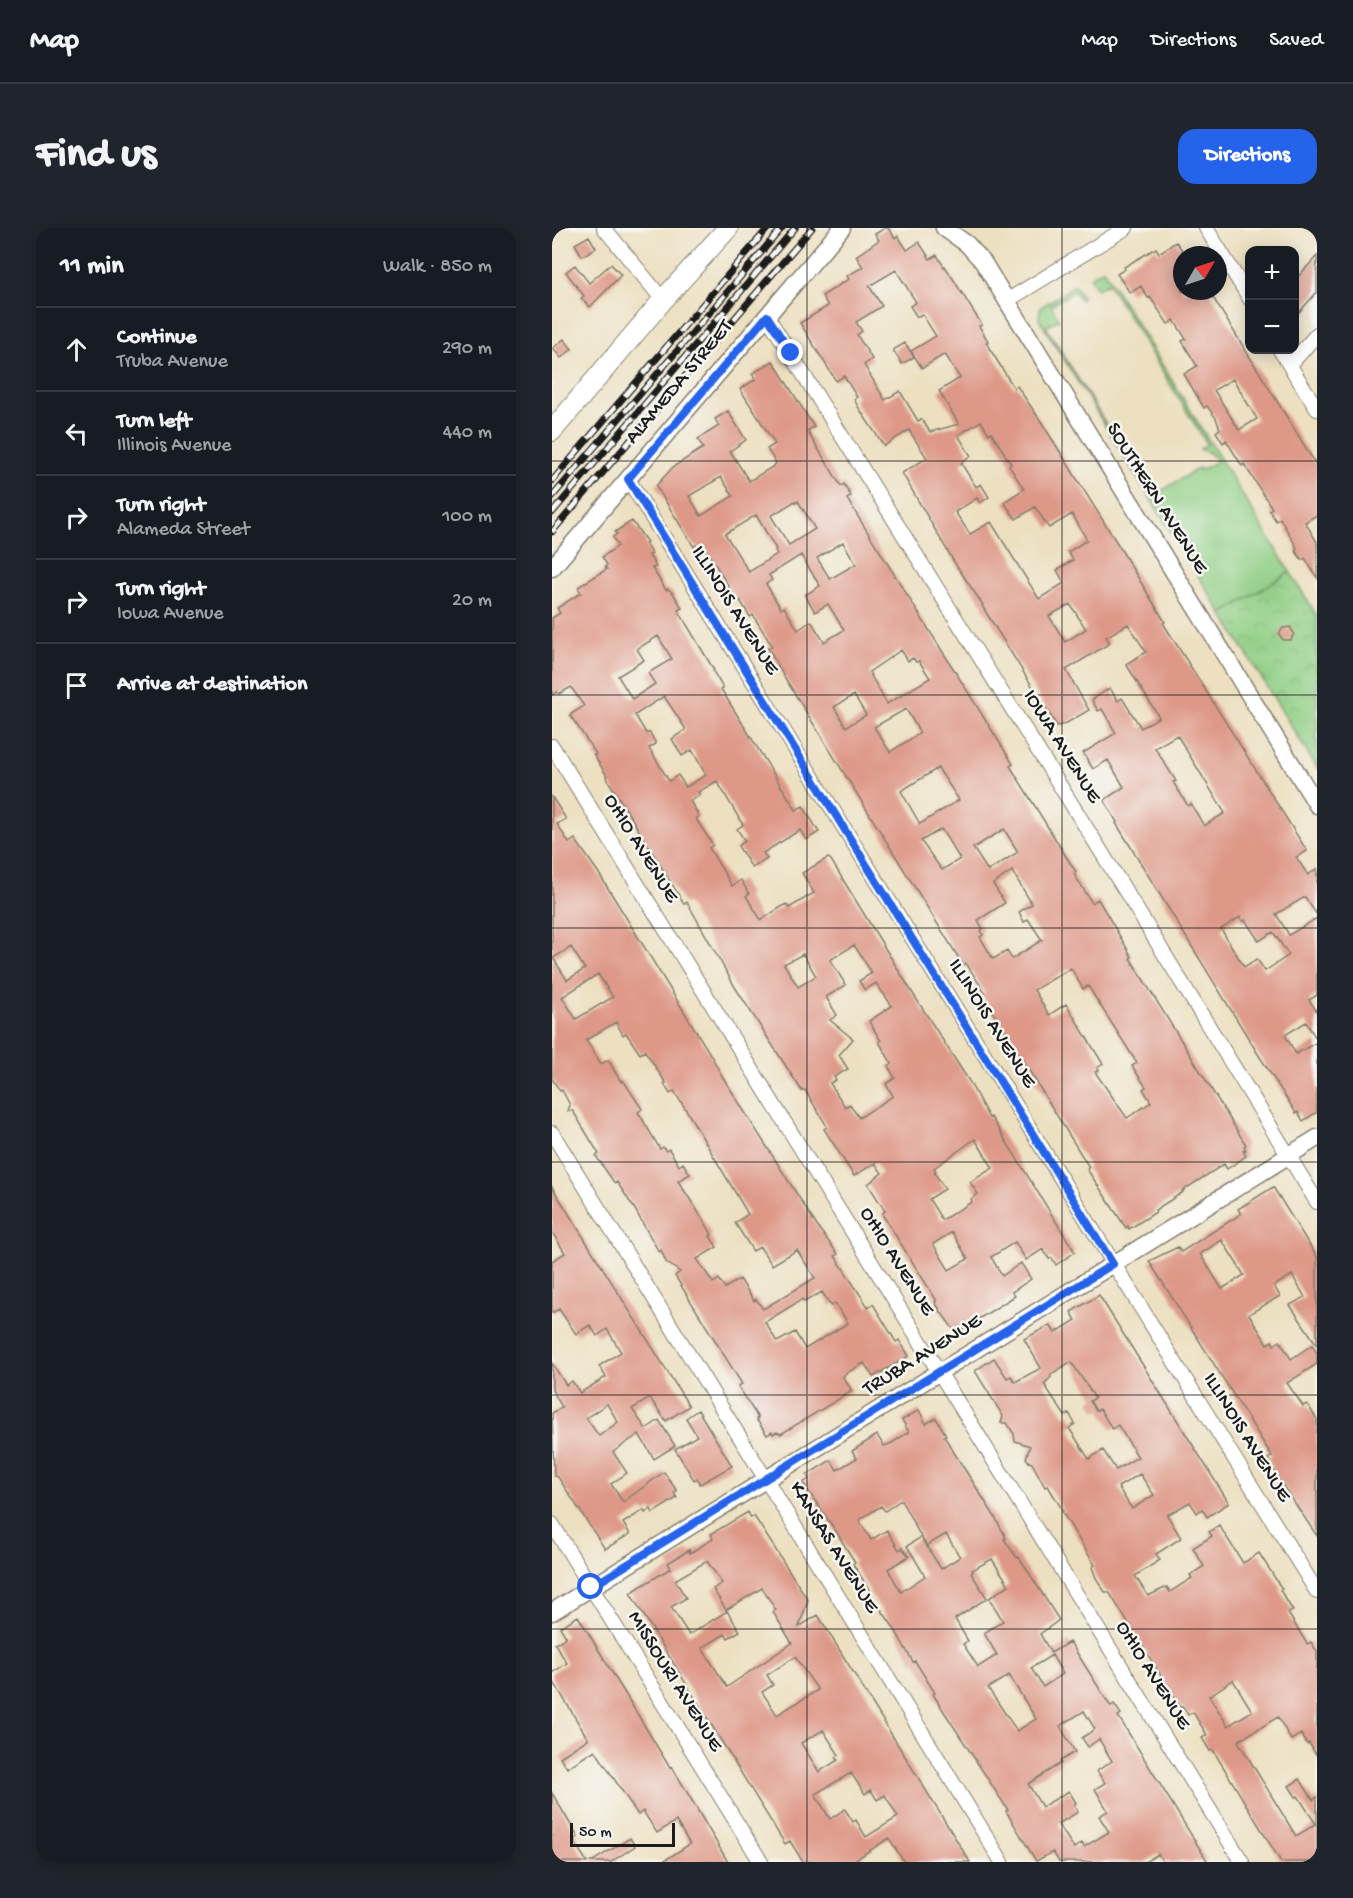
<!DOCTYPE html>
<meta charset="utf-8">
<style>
:root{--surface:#171b24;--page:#20242c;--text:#f1f3f6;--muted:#9ea1a6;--line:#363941;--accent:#2563eb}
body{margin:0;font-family:"Gochi Hand",sans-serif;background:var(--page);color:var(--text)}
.controls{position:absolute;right:18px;top:18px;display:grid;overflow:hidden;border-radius:12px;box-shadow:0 3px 15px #0003}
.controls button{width:54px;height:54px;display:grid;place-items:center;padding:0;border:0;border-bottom:2px solid var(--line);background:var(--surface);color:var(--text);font:30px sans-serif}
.compass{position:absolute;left:621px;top:18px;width:54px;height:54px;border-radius:50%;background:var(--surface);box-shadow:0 3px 15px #0003;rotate:51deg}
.scale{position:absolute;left:18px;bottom:15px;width:105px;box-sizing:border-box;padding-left:6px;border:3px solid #1c1c1c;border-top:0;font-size:16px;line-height:21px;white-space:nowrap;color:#1c1c1c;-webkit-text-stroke:4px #f6f6f2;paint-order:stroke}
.stop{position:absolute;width:18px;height:18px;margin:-14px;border:4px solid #2563eb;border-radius:50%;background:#fff}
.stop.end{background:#2563eb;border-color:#fff;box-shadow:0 2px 6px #0008}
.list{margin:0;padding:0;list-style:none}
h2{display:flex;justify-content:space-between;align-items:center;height:78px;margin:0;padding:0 24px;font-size:26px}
h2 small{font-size:20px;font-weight:400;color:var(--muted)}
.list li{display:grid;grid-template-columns:39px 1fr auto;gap:18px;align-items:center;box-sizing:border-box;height:84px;padding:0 24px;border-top:2px solid var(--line)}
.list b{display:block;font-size:22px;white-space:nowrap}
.list p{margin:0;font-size:20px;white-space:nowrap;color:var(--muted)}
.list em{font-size:20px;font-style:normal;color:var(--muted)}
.icon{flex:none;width:33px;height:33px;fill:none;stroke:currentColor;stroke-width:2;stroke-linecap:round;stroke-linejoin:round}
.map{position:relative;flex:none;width:765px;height:1634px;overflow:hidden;border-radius:18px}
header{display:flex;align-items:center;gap:36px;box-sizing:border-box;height:84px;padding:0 30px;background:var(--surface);border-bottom:2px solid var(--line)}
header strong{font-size:28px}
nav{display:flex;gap:33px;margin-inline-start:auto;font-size:21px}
.intro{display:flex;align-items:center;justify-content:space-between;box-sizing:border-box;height:144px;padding:0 36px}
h1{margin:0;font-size:42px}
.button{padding:15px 27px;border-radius:18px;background:var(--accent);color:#fff;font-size:21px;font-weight:700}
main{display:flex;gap:36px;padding:0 36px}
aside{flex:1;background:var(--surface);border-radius:18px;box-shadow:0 3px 15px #0003}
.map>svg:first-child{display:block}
.grass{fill:#91cf85;stroke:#567650;stroke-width:1.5}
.park{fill:url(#park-crowns);stroke:#567650;stroke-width:1.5}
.building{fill:#de9887;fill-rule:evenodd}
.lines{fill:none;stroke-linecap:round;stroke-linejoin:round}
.minor-casing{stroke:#847e6e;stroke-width:16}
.tertiary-casing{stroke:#847e6e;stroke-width:19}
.primary-casing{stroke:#847e6e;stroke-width:22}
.minor{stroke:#fff;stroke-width:14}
.tertiary{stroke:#fff;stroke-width:16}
.primary{stroke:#fff;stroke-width:20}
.rail-casing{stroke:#1c1c1c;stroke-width:7}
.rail{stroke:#f6f6f2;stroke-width:4.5;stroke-dasharray:14;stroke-linecap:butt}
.route{stroke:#2563eb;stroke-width:8}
.grid{fill:none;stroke:#1c1c1c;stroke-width:1.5;stroke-opacity:0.55}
.labels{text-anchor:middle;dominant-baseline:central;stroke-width:5;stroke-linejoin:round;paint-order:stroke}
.street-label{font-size:21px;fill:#1c1c1c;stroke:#f6f6f2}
</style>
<header>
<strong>Map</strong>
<nav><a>Map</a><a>Directions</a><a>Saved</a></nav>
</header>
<div class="intro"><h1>Find us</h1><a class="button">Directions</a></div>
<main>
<aside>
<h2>11 min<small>Walk · 850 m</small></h2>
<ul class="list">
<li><svg class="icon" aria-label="ahead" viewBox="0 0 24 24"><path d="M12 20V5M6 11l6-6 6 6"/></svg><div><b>Continue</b><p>Truba Avenue</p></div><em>290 m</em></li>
<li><svg class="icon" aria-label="left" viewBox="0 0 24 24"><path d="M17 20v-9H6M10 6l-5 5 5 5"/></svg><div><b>Turn left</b><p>Illinois Avenue</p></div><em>440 m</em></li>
<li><svg class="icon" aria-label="right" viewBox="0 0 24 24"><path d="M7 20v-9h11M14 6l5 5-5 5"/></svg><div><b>Turn right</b><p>Alameda Street</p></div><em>100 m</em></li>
<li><svg class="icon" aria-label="right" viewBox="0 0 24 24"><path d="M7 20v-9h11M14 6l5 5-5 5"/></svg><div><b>Turn right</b><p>Iowa Avenue</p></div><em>20 m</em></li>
<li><svg class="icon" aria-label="arrive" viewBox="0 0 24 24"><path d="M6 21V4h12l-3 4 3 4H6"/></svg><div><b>Arrive at destination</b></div></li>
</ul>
</aside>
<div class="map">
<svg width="765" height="1634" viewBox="0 0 765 1634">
<defs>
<pattern id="park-crowns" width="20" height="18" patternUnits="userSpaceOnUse" patternTransform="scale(1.5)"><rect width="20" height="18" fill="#91cf85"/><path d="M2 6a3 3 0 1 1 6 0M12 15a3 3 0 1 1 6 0" fill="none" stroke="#7cb172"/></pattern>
</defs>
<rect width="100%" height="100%" fill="#f6f6f2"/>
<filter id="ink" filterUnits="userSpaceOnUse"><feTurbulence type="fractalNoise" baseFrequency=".0167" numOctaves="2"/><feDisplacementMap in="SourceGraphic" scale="12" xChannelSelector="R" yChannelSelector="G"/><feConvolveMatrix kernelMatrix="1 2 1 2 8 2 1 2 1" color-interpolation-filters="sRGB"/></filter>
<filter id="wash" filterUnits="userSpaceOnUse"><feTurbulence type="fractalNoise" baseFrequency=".008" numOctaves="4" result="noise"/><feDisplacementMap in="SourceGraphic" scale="24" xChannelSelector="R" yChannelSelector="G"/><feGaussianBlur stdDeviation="1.35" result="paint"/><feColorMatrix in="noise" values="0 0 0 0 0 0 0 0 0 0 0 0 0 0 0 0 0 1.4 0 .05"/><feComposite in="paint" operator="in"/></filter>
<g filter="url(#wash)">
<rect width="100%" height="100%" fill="#ede0c1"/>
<path class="grass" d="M551 41 738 344 670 386 487 91 488 80 523 57 531 70 528 71 522 63 499 77 507 91 494 99 593 259 602 254 608 264 647 240 649 242 665 233 658 225 648 221 655 216 556 55 545 61 538 49Z"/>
<path class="park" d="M738 344 765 388V540L670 386Z"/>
<g id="blocks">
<path class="building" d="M333 0H336L343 10 346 8 355 22 367 14 378 31 385 27 392 39 393 38 430 97 427 98 436 113 434 114 441 126 462 160 465 158 490 195 565 315 613 394 611 395 755 623 744 629 756 647 765 641V687L753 669 724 686 737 707 765 690V767L757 772 765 784V812L754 794 733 807 744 826 765 814V884L751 893 746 884 744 885 706 826 564 595 565 594 552 572 572 559 556 532 541 541 531 525 564 505 550 481 546 483 540 472 558 460 566 473 570 470 589 500 607 489 574 436 594 424 576 396 554 409 558 415 514 442 537 482 513 496 505 498 430 378 431 377 402 334 350 245 375 230 357 202 332 218 308 182 302 171 305 169 292 148 284 153 248 95 276 78 270 68 297 51 295 48 311 39 304 28 327 12 323 6ZM344 42 364 74 358 78 365 89 370 86 384 108 359 123 370 140 393 126 408 150 387 163 407 196 378 204 370 191 366 193 348 163 333 172 312 137 320 131 305 107 310 103 304 94 330 78 317 58ZM429 193 437 206 439 204 459 236 457 238 472 261 452 274 464 291 483 279 497 300 520 286 535 312 516 324 521 332 505 342 512 355 487 371 439 294 418 306 403 284 425 270 428 275 437 269 429 256 424 259 409 235 419 228 406 207ZM518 376 534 401 513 414 497 388ZM625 507 673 585 652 598 639 576 636 578 621 554 624 553 603 520ZM688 689 691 694 693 692 707 713 721 704 737 727 713 743 705 731 692 739 669 701Z
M37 8 44 20 30 28 23 16Z
M624 14 630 22V63H657L765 238V287L753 294 765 314V350L753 330 750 332 743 322 745 320 728 290 724 293 717 282 720 280 692 236 690 238 674 212 671 215 664 204 668 201 664 190 655 178 652 180 632 146 645 138 630 113 634 111 622 92 616 96 598 69 596 70 589 58 578 65 565 46 573 41 572 39 604 20 607 25ZM681 151 705 191 687 202 662 162Z
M765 28V64L742 90V53Z
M59 36 69 47 38 79 29 70 32 68 14 44 23 37 37 55Z
M12 111 20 121 9 130 1 120Z
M353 115 362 129 350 136 341 122Z
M221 133 262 199 255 203 289 258 292 256 299 268 295 271 461 536 458 538 520 638 524 644 522 646 540 675 546 671 580 729 578 730 694 917 692 918 694 922 691 923 694 928 675 941 672 936 630 963 631 964 603 982 604 984 577 1001 576 998 574 1000 535 941 537 939 430 767 433 765 414 735 411 737 233 450 216 420 220 418 201 387 198 389 188 372 186 374 152 318 147 321 144 317 142 319 104 258 121 239 151 220 146 211 167 198 163 191 176 183 194 212 178 223 197 253 222 238 224 235 215 221 223 216 188 161 204 151 200 146ZM169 249 181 268 149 288 137 268ZM243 273 244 275 246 273 263 301 237 317 219 288ZM204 287 224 321 223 322 225 326 197 344 173 306ZM291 314 304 336 278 351 265 330ZM249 327 268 358 253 367 263 384 276 376 292 402 272 414 259 393 246 402 232 379 229 381 214 356 220 352 217 347ZM349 422 356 433 361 430 364 434 367 433 378 450 335 476 317 444ZM302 467 314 487 294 499 282 479ZM354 481 368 505 338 524 322 499ZM386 540 407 572 368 596 349 563ZM389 601 408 631 390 642 369 613ZM452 601 466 624 436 643 421 620ZM460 643 480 676 467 684 472 694 476 691 490 712 460 731 455 723 441 731 428 709 431 707 428 703 431 701 426 692 453 675 441 656ZM519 740 531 761 536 758 585 835 580 838 594 859 591 861 599 874 575 890 543 844 547 842 545 840 551 836 514 776 497 787 482 762Z
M80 293 95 314 93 315 100 326 97 327 104 339 100 340 114 362 116 361 121 365 130 380 126 382 162 442 161 443 171 460 169 461 244 582 251 578 267 604 254 612 248 602 211 625 215 631 200 640 186 618 193 613 185 601 191 597 165 553 146 564 148 567 138 573 147 588 144 591 161 617 157 620 180 658 189 652 197 666 194 668 209 692 234 676 237 680 262 665 250 645 276 630 279 632 358 761 417 853 437 890 439 889 523 1024 504 1037 500 1030 497 1031 491 1021 474 1032 463 1014 439 1029 450 1048 469 1035 479 1051 460 1064 463 1068 409 1102H402L389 1084 383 1074 385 1073 330 986 333 983 316 956 330 945 323 935 302 948 272 901 275 899 273 895 253 862 250 863 183 759 135 674 132 676 54 549 55 548 42 527 44 526 18 487 32 478 19 459 7 466 5 464 0 467V390L8 385 5 380 29 365 26 359 55 341 53 339 55 337 50 329 66 318 61 309 65 306 63 304ZM106 408 120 431 96 445 103 456 80 471 66 448 92 432 85 421ZM112 468 133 500V502L120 511 130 528 140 522 154 547 134 559 126 547 117 553 97 520 104 516 98 505H94L83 487ZM302 717 320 745 307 753 313 762 324 755 340 778 317 793 329 813 327 814 340 836 336 838 343 850 334 856 341 868 307 890 298 876 293 879 278 855 284 852 282 849 296 841 287 827 301 811 278 792 285 787 274 769 294 757 278 732ZM251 726 264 748 246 759 232 736ZM423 911 441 940 418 954 426 966 419 971 420 974 390 992 377 971 393 961 382 944 384 943 382 940ZM400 1004 416 1031 397 1042 381 1016Z
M738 399 742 405 739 412H731L727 406 731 400Z
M0 569 14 591 5 596 17 615 23 611 46 644 160 829 170 848 265 998 286 1026 283 1028 316 1079 321 1076 344 1114 347 1112 357 1128 321 1149 312 1135 293 1146 291 1149 300 1163 229 1206 225 1204 221 1206 220 1204 215 1207 204 1191 206 1190 186 1158 190 1156 123 1048 128 1044 114 1034 109 1022 107 1024 82 980 65 954 63 955 61 953 44 928 47 926 21 883H16L18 877 10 862 8 863 0 851ZM19 719 33 741 15 752 1 730ZM46 746 61 769 24 791 10 769ZM64 794 71 807 74 805 88 826 93 823 114 855 112 856 118 866 122 863 136 885 196 986 183 995 201 1023 208 1019 220 1037 245 1022 263 1050 211 1081 204 1071 202 1073 188 1051 173 1060 167 1051 161 1055 145 1031 165 1019 158 1008 160 1007 154 996 126 953 138 946 131 935 127 938 117 921 114 923 111 919 108 921 86 884 90 881 71 852 69 854 56 832 49 836 34 812ZM270 1064 279 1078 283 1075 296 1095 253 1121 243 1104 225 1114 213 1094 246 1074 250 1071 252 1074Z
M0 959 137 1178 114 1193 98 1170 80 1181 94 1201 107 1192 123 1218 102 1231 87 1206 61 1224 75 1245 59 1256 71 1274 112 1244 125 1263 122 1265 125 1270 101 1285 99 1281 93 1285 92 1282 71 1295 78 1306 53 1321 6 1249 2 1248 0 1185 10 1179 0 1162V1135L14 1157 20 1153 28 1165 54 1149 47 1138 69 1124 55 1101 45 1108 38 1097 24 1106 7 1081 0 1085V1033L13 1025 0 1004ZM55 1176 66 1194 47 1208 34 1190Z
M721 959 765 1029V1117L738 1077 753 1069 740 1047 722 1058 728 1068 697 1086 715 1116 720 1113 722 1117 728 1113 739 1131 760 1117 765 1125V1136L735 1155 751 1178 755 1176 765 1191V1308L729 1255 716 1231 720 1228 597 1033 626 1019 629 1024 689 986 686 981ZM670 1012 692 1047 670 1061 648 1026Z
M547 1067 677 1275 655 1289 650 1281 645 1285 638 1274 615 1287 629 1310 604 1326 608 1332 583 1348 596 1368 615 1359 618 1364 640 1350 638 1347 652 1338 641 1320 660 1308 657 1304 667 1297 691 1335 707 1325 730 1361 728 1362 741 1383 736 1385 755 1416 759 1414 765 1424V1528L757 1515 755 1516 749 1506 739 1512 726 1489 686 1513 744 1608 764 1596 746 1568 744 1569 737 1558 748 1551 761 1572 765 1569V1634H729L661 1522 658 1523 650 1510 655 1507 641 1484 636 1487 631 1479 629 1480 557 1364H553L544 1350 540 1339 543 1337 510 1284 511 1283 496 1258 493 1259 480 1235 477 1234 474 1230 478 1218 463 1213 462 1206 455 1195H449L451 1188 423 1143 442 1130 455 1150 459 1148 463 1154 489 1140 472 1111 498 1097 503 1105 524 1092 519 1084ZM517 1135H520L543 1170 538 1173 544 1183 548 1181 560 1201 566 1197 586 1229 564 1242 551 1222 537 1231 517 1200 523 1196 517 1185 513 1188 492 1156 499 1149 498 1147ZM588 1246 602 1267 580 1281 566 1259ZM681 1452 700 1483 676 1498 657 1468Z
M146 1182 180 1238 148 1256 145 1250 142 1252 123 1221 145 1208 134 1190Z
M367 1182 374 1196 384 1190 394 1207 392 1208 403 1226 443 1289 454 1310 452 1311 465 1330 467 1329 507 1392 488 1406 499 1425 517 1414 520 1417 557 1476 559 1478 562 1476 569 1486 566 1488 656 1634H611L606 1626 593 1634H507L501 1624 484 1633 454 1583 456 1582 391 1482 381 1466 383 1465 363 1433 361 1434 342 1400 317 1364 318 1363 301 1336 303 1334 281 1299 251 1255 257 1251 255 1247 279 1232 285 1242 305 1230 300 1223 325 1207 332 1218 340 1215 357 1204 350 1192ZM349 1272 374 1318 394 1306 408 1329 389 1341 369 1309 355 1318 373 1348 349 1364 336 1341 357 1328 350 1320 347 1322 335 1302 319 1312 307 1292 329 1278 333 1283ZM440 1331 457 1357 437 1370 451 1393 432 1405 445 1427 426 1439 411 1416 416 1413 403 1391 435 1370 419 1345 421 1344 420 1342ZM500 1427 511 1446 491 1459 479 1440ZM457 1447 484 1491 465 1503 436 1460ZM532 1483 543 1501 530 1510 536 1519 547 1511 560 1533 545 1543 553 1555 543 1561 556 1583 547 1588 557 1604 532 1619 530 1615 522 1620 506 1596 526 1584 522 1577 524 1575 517 1563 490 1579 476 1556 509 1535 508 1533 523 1524 508 1498Z
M196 1284 199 1290 202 1288 256 1372 247 1399 266 1387 418 1634H352L337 1610 300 1634H251L238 1613 233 1616 78 1365 119 1340 116 1335 137 1322 138 1325 161 1311 159 1306ZM155 1333 170 1355 161 1361 174 1382 210 1360 224 1382 221 1384 240 1415 175 1459 150 1420 173 1406 176 1410 188 1403 175 1383 137 1407 119 1379 134 1370 123 1352ZM243 1429 266 1462 225 1487 210 1464 221 1457 215 1447ZM271 1502 287 1527 284 1529 286 1532 267 1544 249 1515ZM299 1545 313 1566 319 1562 325 1572 333 1567 346 1589 314 1609 304 1592 301 1594 293 1581 278 1591 263 1566Z
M26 1388 118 1540 120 1539 132 1559 176 1634H110L138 1616 124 1593 105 1605 91 1583 86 1587 43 1522 15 1540 8 1529 36 1511 0 1451V1445L15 1435 3 1416 14 1409 8 1399Z
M0 1565 26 1609 21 1612 35 1634H3L0 1630Z
M78 1610 83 1618 59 1634H39Z"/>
</g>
</g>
<g filter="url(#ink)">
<use href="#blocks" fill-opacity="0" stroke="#847e6e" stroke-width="1.5"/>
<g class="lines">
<defs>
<path id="minor" d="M52 0 111 72
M654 0 698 71
M456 72 574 0
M215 88 550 625 765 974
M728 122 765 181
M738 137 765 106
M76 251 765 1364
M0 518 690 1634
M0 905 450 1634
M0 1296 209 1634"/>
<path id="tertiary" d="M392 0 415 16 431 34 765 577
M0 340 290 0
M0 1384 765 910"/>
<path id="primary" d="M0 203 111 72 176 0"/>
</defs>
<use href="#minor" class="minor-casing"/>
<use href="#tertiary" class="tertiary-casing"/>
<use href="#primary" class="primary-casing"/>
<use href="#minor" class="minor"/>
<use href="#tertiary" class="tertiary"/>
<use href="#primary" class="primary"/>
<defs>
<path id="rail" d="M0 253 216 0
M0 269 230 0
M0 285 243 0
M0 304 260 0"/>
</defs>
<use href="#rail" class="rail-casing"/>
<use href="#rail" class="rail"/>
</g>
</g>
<g class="lines" filter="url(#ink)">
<path class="route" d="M39 1359 561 1036 76 251 215 88 239 125"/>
</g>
<path class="grid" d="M255 0V1634M510 0V1634M0 233H765M0 467H765M0 700H765M0 934H765M0 1167H765M0 1401H765"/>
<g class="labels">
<g class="street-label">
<text transform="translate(128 155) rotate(-50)">ALAMEDA STREET</text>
<text transform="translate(604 271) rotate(58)">SOUTHERN AVENUE</text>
<text transform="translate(182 383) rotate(58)">ILLINOIS AVENUE</text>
<text transform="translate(509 519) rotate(58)">IOWA AVENUE</text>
<text transform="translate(88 621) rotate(58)">OHIO AVENUE</text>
<text transform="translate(439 796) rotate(58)">ILLINOIS AVENUE</text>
<text transform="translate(344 1034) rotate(58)">OHIO AVENUE</text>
<text transform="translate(371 1128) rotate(-32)">TRUBA AVENUE</text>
<text transform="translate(694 1210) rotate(58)">ILLINOIS AVENUE</text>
<text transform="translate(281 1320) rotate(58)">KANSAS AVENUE</text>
<text transform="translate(600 1448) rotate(58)">OHIO AVENUE</text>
<text transform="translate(122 1454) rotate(58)">MISSOURI AVENUE</text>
</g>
</g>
</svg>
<div class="controls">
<button>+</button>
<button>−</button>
</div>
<svg class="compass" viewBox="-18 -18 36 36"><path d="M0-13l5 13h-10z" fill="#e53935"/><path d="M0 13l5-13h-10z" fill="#9ea1a6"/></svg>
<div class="scale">50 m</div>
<div class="stop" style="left:39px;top:1359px"></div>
<div class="stop end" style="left:239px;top:125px"></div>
</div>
</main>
